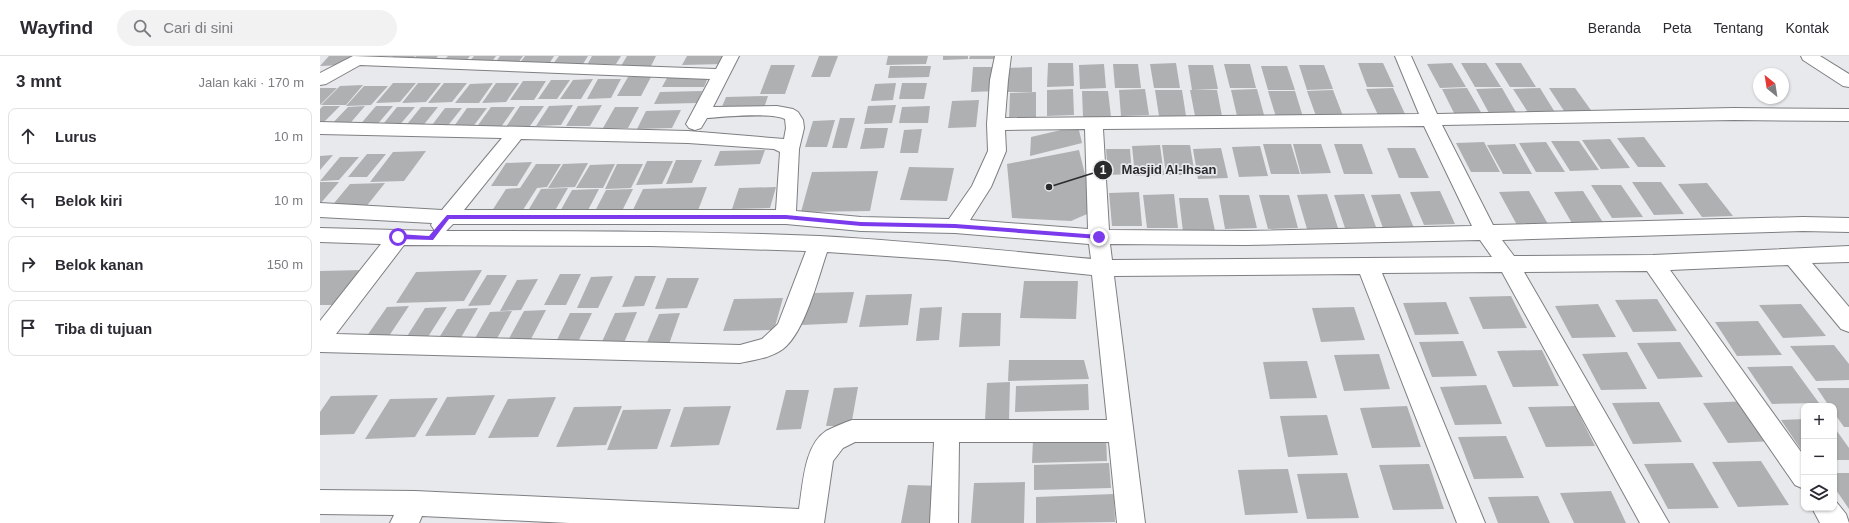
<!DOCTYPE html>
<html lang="id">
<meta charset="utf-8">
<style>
:root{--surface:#fff;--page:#f2f2f3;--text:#2b2b33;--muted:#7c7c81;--line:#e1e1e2}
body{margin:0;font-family:Arial,sans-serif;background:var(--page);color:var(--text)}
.controls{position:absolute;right:12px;bottom:12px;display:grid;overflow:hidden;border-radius:8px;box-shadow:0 1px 3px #0004}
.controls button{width:36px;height:36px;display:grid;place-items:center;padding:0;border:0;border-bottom:1px solid var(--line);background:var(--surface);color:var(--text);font:20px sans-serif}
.compass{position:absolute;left:1433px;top:12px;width:36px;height:36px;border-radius:50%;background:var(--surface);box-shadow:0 1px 3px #0004;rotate:330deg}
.stop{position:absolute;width:12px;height:12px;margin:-9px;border:3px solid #7c3aed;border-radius:50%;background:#fff}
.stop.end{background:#7c3aed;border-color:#fff;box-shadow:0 1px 4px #0008}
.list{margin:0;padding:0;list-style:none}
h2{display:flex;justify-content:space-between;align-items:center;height:52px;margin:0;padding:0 16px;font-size:17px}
h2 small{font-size:13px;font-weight:400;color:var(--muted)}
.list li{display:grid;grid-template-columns:26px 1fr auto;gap:12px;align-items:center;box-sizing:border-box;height:56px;margin:0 8px 8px;padding:0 8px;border:1px solid var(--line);border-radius:8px}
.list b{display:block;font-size:15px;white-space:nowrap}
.list em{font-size:13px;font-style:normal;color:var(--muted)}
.icon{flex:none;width:22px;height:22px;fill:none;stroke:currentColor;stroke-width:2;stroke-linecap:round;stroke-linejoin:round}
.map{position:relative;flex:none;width:1529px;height:467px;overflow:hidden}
header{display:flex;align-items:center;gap:24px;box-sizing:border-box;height:56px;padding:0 20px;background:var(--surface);border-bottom:1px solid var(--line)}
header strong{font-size:19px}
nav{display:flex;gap:22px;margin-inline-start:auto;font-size:14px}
.search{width:280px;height:36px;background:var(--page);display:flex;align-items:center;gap:10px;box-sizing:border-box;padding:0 14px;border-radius:22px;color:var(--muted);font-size:15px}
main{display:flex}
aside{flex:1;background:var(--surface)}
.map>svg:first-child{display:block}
.building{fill:#afb0b2}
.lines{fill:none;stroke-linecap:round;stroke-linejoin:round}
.street-casing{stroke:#7e7f82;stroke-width:2}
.street{fill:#fff;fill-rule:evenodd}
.route{fill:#7c3aed}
.leader{fill:none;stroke:#2a2b2c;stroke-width:1.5}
.callout-dot{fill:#2a2b2c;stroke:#e8e9ec;stroke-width:1.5}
.mark-label{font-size:12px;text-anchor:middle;font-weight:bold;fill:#fff}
.callout-label{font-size:13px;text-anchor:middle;font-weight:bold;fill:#2a2b2c;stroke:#e8e9ec;stroke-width:3.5;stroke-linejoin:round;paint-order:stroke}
</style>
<header>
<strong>Wayfind</strong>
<div class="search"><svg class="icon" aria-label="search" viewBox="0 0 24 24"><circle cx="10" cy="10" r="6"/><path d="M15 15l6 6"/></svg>Cari di sini</div>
<nav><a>Beranda</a><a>Peta</a><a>Tentang</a><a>Kontak</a></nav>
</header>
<main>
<aside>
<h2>3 mnt<small>Jalan kaki · 170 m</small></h2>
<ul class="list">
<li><svg class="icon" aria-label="ahead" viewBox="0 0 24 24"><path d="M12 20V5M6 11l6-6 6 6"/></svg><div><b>Lurus</b></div><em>10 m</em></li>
<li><svg class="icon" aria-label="left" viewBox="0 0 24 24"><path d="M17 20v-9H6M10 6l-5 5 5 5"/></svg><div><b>Belok kiri</b></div><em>10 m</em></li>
<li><svg class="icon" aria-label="right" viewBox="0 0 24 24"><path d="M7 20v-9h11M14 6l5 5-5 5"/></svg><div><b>Belok kanan</b></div><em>150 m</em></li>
<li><svg class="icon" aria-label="arrive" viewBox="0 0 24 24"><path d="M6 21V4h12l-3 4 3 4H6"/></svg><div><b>Tiba di tujuan</b></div></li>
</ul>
</aside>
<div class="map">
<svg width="1529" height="467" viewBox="0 0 1529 467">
<rect width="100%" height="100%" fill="#e8e9ec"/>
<path class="building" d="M9 0H31L22 9 0 10Z
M73 0H95L91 4H69Z
M96 0H118L113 6 90 7Z
M128 0H150L144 7H121Z
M154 0H176L171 7H148Z
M180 0H203L198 7H175Z
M205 0H234L229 8H199Z
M239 0H268L263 8H233Z
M272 0H301L296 8 267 9Z
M307 0H336L331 10H301Z
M367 0H406L403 8 362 9Z
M499 0H518L510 21H491Z
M568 0H608L606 8 566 9Z
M623 0H648V3L623 4Z
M650 0H675L674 3H649Z
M728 7H753L754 30 727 31Z
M856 7 860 32H834L830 8Z
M1038 7H1063L1074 31H1047Z
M1132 7 1146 31 1120 32 1107 8Z
M1141 7H1166L1181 31H1155Z
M1175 7H1201L1216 31H1190Z
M784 8 786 32 760 33 759 9Z
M793 8H818L821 32H795Z
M904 8H930L936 32H910Z
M451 9H475L465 38H440Z
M868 9H893L898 33 872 34Z
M979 9H1004L1013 33 987 34Z
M570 10H611L609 21 568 22Z
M941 10H967L975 34H948Z
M653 11H679L677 35 651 36Z
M712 11V36H685L687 12Z
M389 19 384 31H342L348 20Z
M308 21H331L321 40H297Z
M273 23 261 43H240L253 24Z
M278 23H301L291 42 267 43Z
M231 24H250L237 43H218Z
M203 25H226L214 44H190Z
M73 27H96L80 46 56 47Z
M98 27H121L106 46 82 47Z
M124 27H147L132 46 108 47Z
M173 27 159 47H135L150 28Z
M176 27H199L186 46 162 47Z
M576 27 573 44 551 45 555 28Z
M582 27H607L604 43H579Z
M43 29 26 49H1L20 30Z
M44 30H68L51 49 26 50Z
M0 32H17L0 49Z
M1073 32 1085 58 1058 59 1046 33Z
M1147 32 1162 58 1135 59 1122 33Z
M1182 32 1197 58 1170 59 1156 33Z
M1220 32 1236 58H1209L1193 33Z
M1229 32H1255L1273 57 1246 58Z
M753 33 754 59 727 60V34Z
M825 33 829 59 801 60 799 34Z
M937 33 944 59 917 60 911 34Z
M835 34H862L866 60H839Z
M870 34H897L902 60H875Z
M1013 34 1023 60H996L987 35Z
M382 35 377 47 334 48 340 36Z
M762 35H788L791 61H763Z
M948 35H975L983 61H956Z
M716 36V62L689 63 690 37Z
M448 40 444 52 401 53 406 41Z
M659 44 656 71 628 72 632 45Z
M253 49 241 69 216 70 229 50Z
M282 49 270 70H246L258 50Z
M576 49 572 67 544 68 548 50Z
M3 50H20L0 70V53Z
M45 50 27 71H9L28 51Z
M56 50H73L56 70 38 71Z
M200 50H224L210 70 186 71Z
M610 50 608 67H579L582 51Z
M77 51H95L78 71 60 72Z
M101 51H118L102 71 84 72Z
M171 51H195L181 71 156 72Z
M295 51H319L308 72H283Z
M125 52H142L126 72 109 73Z
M147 52H167L152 72 132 73Z
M361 54 352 72 317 73 326 55Z
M520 62H535L527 92H512Z
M515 64 507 91H485L493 65Z
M758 70 762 87 710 100 711 81Z
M545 72H568L564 92 540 93Z
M602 73 598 97H580L584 74Z
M1324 81 1346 111H1318L1297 82Z
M1290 83 1310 112 1281 113 1262 84Z
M1231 85H1259L1279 114 1250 115Z
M1164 86 1180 116H1151L1136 87Z
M1226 86 1245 116H1216L1199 87Z
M943 88H971L980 118H951Z
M973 88H1001L1011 117 981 118Z
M1014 88H1042L1053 118H1024Z
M1195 88 1212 118H1183L1167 89Z
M840 89 844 119 815 120 812 90Z
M842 89H870L875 119H846Z
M940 90 948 120 919 121 912 91Z
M901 92 908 122 878 123 873 93Z
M1067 92H1095L1109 122H1079Z
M786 93H810L812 118 788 119Z
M445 94 440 108 394 110 400 95Z
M759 94 774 155 751 165 692 162 687 108Z
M106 95 84 125 50 126 73 96Z
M47 98H66L47 121H28Z
M13 99 0 114V100Z
M20 101H39L19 124 0 125Z
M356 104H382L372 127 346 128Z
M327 105H353L342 128 316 129Z
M212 106 197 130H171L186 107Z
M268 107 255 131 228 132 243 108Z
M216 108H241L227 131 217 132 201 157 170 158 186 133 200 132Z
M295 108 283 132H256L270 109Z
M297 108H323L311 132 285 133Z
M589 111 634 112 627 145 580 144Z
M558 115 550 155 481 156 492 116Z
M0 126H19L0 148Z
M1312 126H1341L1364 158 1334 159Z
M65 127 45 152H10L30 128Z
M1387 127 1413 160 1382 161 1358 128Z
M1271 129H1301L1323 161 1292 162Z
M387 131 377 157 311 158 323 133Z
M456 131 450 152 412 153 419 132Z
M248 132 233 158H206L221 133Z
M279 133 266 158 238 159 252 134Z
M313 133 300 159H273L286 134Z
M1120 135 1135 168 1104 169 1090 136Z
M1209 135 1228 168 1197 169 1179 136Z
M1263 135 1284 168 1253 169 1234 136Z
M819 136 822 170H792L789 137Z
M854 138 858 172H827L823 139Z
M1007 138 1018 172 987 173 977 139Z
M1044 138 1056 171 1025 172 1014 139Z
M1080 138 1094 172H1063L1051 139Z
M899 139H929L937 172 905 173Z
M939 139H969L978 172 948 173Z
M859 142H888L895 175 863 176Z
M43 214 18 249H0V215Z
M162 214 144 245 76 247 96 216Z
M240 218H261L246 249H224Z
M167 219H187L170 249 148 250Z
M293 220 278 252H257L271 221Z
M315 220H336L324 250 302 251Z
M347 222H379L367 252 335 253Z
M218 223 201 254 180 255 197 224Z
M704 225H758L756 263 700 262Z
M534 236 527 267 482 269 491 237Z
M592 238 588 269 539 271 546 239Z
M1191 240 1207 272 1163 273 1149 241Z
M463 242 454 274 403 275 414 243Z
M1337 243 1357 275 1313 276 1295 244Z
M1126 246 1139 278 1095 279 1083 247Z
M1278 248 1296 281 1252 282 1235 250Z
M1481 248 1506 280 1463 282 1439 249Z
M89 250 67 283 44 284 67 251Z
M127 251 106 284 84 285 105 252Z
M622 251 619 284 596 285 600 252Z
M1034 251 1045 284 1001 286 992 252Z
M158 252 139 285H117L137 253Z
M226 254 209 287 186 288 204 255Z
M192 255 174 288 151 289 170 256Z
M317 256 303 289 280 290 295 257Z
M250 257H272L256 290H234Z
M360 257 348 291H325L339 258Z
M642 257H681L680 290 639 291Z
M1438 265 1462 299 1417 300 1395 266Z
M1143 285 1157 320 1112 321 1099 286Z
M1360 286 1383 321 1338 323 1317 287Z
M1514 289 1529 308V324L1496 325 1470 290Z
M1222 294 1239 330 1193 331 1177 295Z
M1307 296 1327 333 1281 334 1262 298Z
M1059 298 1070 333 1024 335 1014 299Z
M689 304H764L769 323 688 325Z
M987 305 997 342 950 343 943 306Z
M1472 310 1499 347 1452 348 1427 311Z
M690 326 689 365H665L667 327Z
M768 328 769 354 695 356 696 330Z
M1166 329 1182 368 1135 369 1120 331Z
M538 331 531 370H506L514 332Z
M1497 332H1529V371H1524L1514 357V350H1509Z
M466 334H489L481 373 456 374Z
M58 339 34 378 0 379V356L11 340Z
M175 339 155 379 105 380 127 341Z
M236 341 218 381 168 382 188 343Z
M118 342 95 381 45 383 70 343Z
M1430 345 1456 385 1408 387 1383 347Z
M1339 346 1362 386 1313 388 1292 347Z
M302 350 286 389 236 391 254 351Z
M411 350 399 389 350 391 364 351Z
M1087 350 1101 391 1052 392 1040 352Z
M1255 350 1275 390 1226 391 1208 351Z
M351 353 337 393 287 394 303 354Z
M1007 359 1018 399 968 401 960 360Z
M1484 363V398L1461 364Z
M1514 371 1529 392V404H1514Z
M1186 380 1204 422 1154 423 1138 381Z
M786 381 787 405 712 407 713 383Z
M1441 405 1469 449 1418 451 1392 406Z
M789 407 791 432 714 434V409Z
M1373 407 1399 452 1348 453 1324 408Z
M1109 408 1124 453 1073 454 1059 409Z
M968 413 978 457 925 459 918 414Z
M1027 417 1039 462 987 463 977 418Z
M1514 417H1529V453L1514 431Z
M705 426 704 467H651L654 427Z
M588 429 623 430 616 467H581Z
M1291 435 1306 467H1254L1240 437Z
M794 438 795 466 716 467V441Z
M1218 440 1230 467H1178L1168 441Z"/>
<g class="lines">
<defs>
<path id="street" d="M33 0 396 13 403 0H419L393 51 457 50 473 53 478 56 483 64 484 72 479 93 476 155 541 161 629 163 652 130 668 95 667 68 670 24 675 0H691L688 24 685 62 1099 58 1075 0H1091L1117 58 1414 52 1529 53V65L1414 64 1122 69 1173 169 1483 161 1529 162V176L1483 175 1182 184 1194 200 1333 199 1529 190V206L1492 207 1529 251V276L1521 273 1468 209 1350 214 1484 400V433L1475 429 1327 215 1204 216 1349 467H1320L1182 216 1062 217 1165 467H1137L1040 218 794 220 825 467H797L789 386H639L638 467H610L614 386H535L523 392 513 405 504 467H249L102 460 99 467H70L74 459 0 458V434L95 435 479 453C483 429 484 389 506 375 514 371 523 367 532 364H787L772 219 626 204 507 196C498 222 485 276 463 293 451 302 434 304 420 307L0 296V265L61 188 0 186V172L115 175 111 169 112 167 0 161V147L122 154 182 82 0 78V66L368 75 464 83 466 72 465 63C452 56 403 61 387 62L381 72 375 74 369 72 366 68 390 23 40 9 6 28 0 29V17ZM1104 70 1152 170 925 175 789 174 783 73ZM765 73 768 173 650 164 671 131 686 95 685 74ZM201 83 368 87 454 93 460 96 456 154H144ZM133 168H466L541 175 635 177 769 188 771 203C680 194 590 185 499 180 375 175 251 175 126 175ZM1160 184 1172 201 792 204 790 188 925 189ZM84 189 331 190 486 195 458 268 442 283 420 289 16 278Z
M1481 0H1500L1529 18V31L1523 30 1483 4Z
M1514 443 1526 458 1529 467H1500L1492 452H1514Z"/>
</defs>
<use href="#street" class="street-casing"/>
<use href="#street" class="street"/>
</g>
<path class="route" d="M127 159H466L541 166 635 168 779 179 782 181 779 183 635 172 541 170 466 163H129L113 184 78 183 75 181 78 178 109 180Z"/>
<path class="leader" d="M729 131L783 114"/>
<g class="callout-dot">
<circle cx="729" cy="131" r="4"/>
<circle cx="783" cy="114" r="10"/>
</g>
<g class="mark-label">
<text x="783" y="118">1</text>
</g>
<g class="callout-label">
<text x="849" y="118">Masjid Al-Ihsan</text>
</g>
</svg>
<div class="controls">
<button>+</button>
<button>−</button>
<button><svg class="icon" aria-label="layers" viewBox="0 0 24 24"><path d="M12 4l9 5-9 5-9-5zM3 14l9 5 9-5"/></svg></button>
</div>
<svg class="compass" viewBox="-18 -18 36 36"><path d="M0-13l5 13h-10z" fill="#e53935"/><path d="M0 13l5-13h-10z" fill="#7c7c81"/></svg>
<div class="stop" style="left:78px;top:181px"></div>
<div class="stop end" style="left:779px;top:181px"></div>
</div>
</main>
